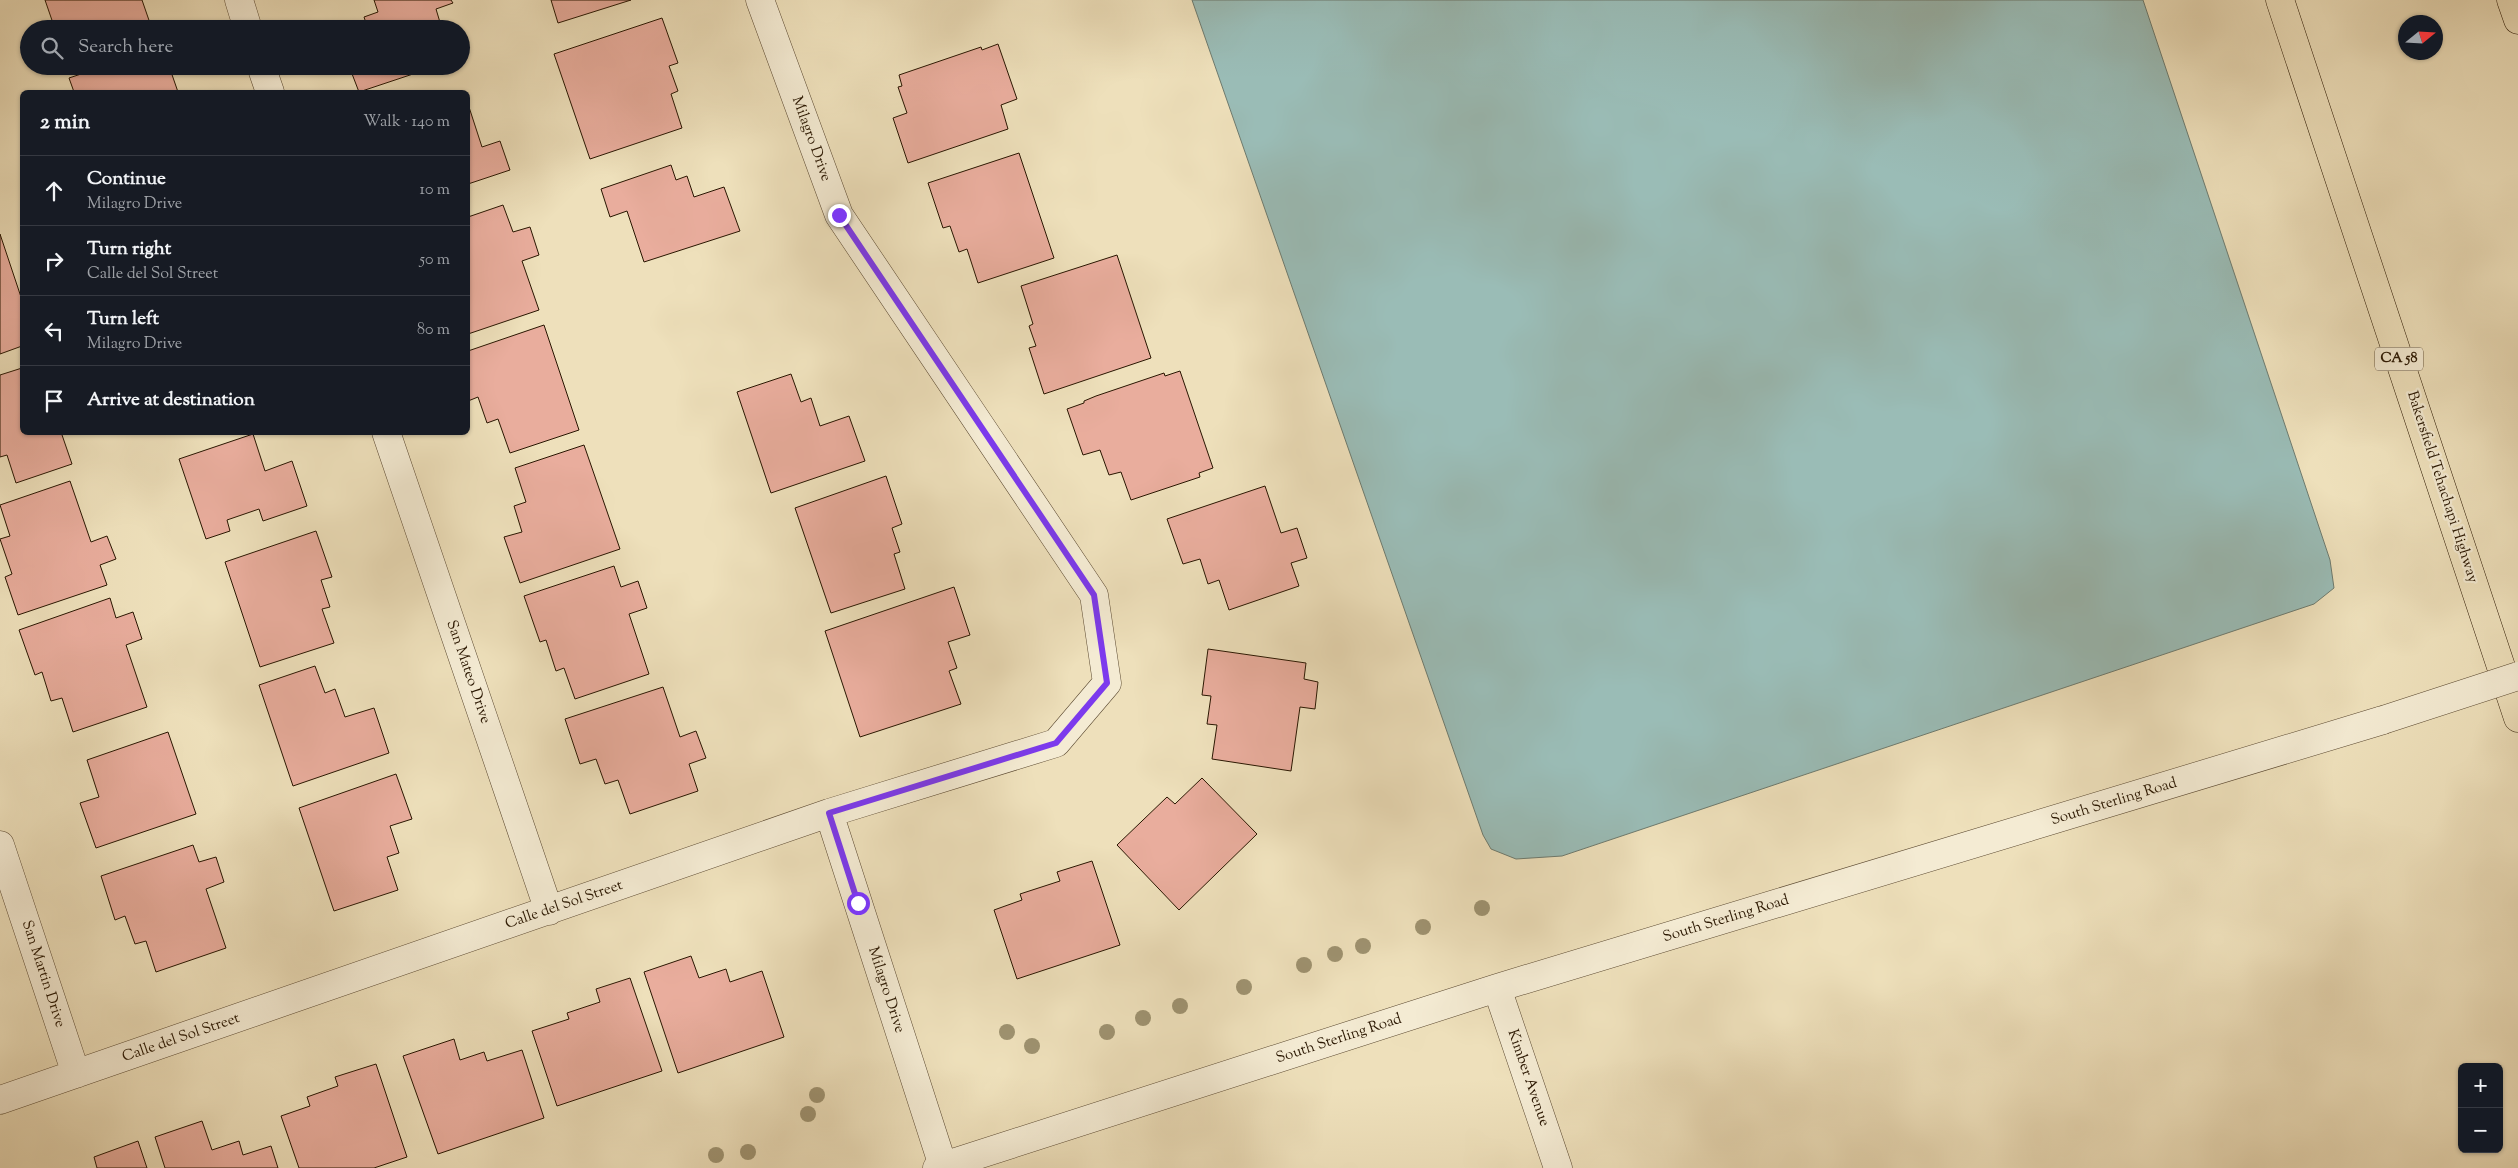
<!DOCTYPE html>
<meta charset="utf-8">
<style>
:root{--surface:#171b24;--page:#20242c;--text:#f1f3f6;--muted:#9ea1a6;--line:#363941}
body{margin:0;font-family:"Sorts Mill Goudy",serif;background:var(--page);color:var(--text)}
.controls{position:absolute;right:15px;bottom:15px;display:grid;overflow:hidden;border-radius:8px;box-shadow:0 1px 4px #0004}
.controls button{width:45px;height:45px;display:grid;place-items:center;padding:0;border:0;border-bottom:1px solid var(--line);background:var(--surface);color:var(--text);font:25px sans-serif}
.compass{position:absolute;left:2398px;top:15px;width:45px;height:45px;border-radius:50%;background:var(--surface);box-shadow:0 1px 4px #0004;rotate:72deg}
.stop{position:absolute;width:15px;height:15px;margin:-11px;border:4px solid #7c3aed;border-radius:50%;background:#fff}
.stop.end{background:#7c3aed;border-color:#fff;box-shadow:0 1px 5px #0008}
.list{margin:0;padding:0;list-style:none}
h2{display:flex;justify-content:space-between;align-items:center;height:65px;margin:0;padding:0 20px;font-size:21px}
h2 small{font-size:16px;font-weight:400;color:var(--muted)}
.list li{display:grid;grid-template-columns:32px 1fr auto;gap:15px;align-items:center;box-sizing:border-box;height:70px;padding:0 20px;border-top:1px solid var(--line)}
.list b{display:block;font-size:19px;white-space:nowrap}
.list p{margin:0;font-size:16px;white-space:nowrap;color:var(--muted)}
.list em{font-size:16px;font-style:normal;color:var(--muted)}
.icon{flex:none;width:28px;height:28px;fill:none;stroke:currentColor;stroke-width:2;stroke-linecap:round;stroke-linejoin:round}
.map{position:relative;flex:none;width:2518px;height:1168px;overflow:hidden}
.search{position:absolute;background:var(--surface);box-shadow:0 1px 4px #0004;left:20px;top:20px;width:450px;height:55px;display:flex;align-items:center;gap:12px;box-sizing:border-box;padding:0 18px;border-radius:28px;color:var(--muted);font-size:19px}
.panel{position:absolute;background:var(--surface);box-shadow:0 1px 4px #0004;left:20px;top:90px;width:450px;height:345px;border-radius:8px}
.map>svg:first-child{display:block}
.water{fill:#9abcb6;stroke:#6d7a6e}
.building{fill:#e9ad9d;stroke:#291601}
.lines{fill:none;stroke-linecap:round;stroke-linejoin:round}
.minor-casing{stroke:#5a4830;stroke-width:29}
.highway-casing{stroke:#291601;stroke-width:29}
.minor{stroke:#f4ebd3;stroke-width:28}
.highway{stroke:#eee0bb;stroke-width:28}
.minor-bridge-casing{stroke:#5a4830;stroke-width:29;stroke-linecap:butt}
.minor-bridge{stroke:#f4ebd3;stroke-width:28}
.tree{fill:#9e9270}
.route{stroke:#7c3aed;stroke-width:6}
.labels{text-anchor:middle;dominant-baseline:central;stroke-width:4.5;stroke-linejoin:round;paint-order:stroke}
.shield{fill:#f4ebd3;stroke:#665640;stroke-width:1}
.shield-label{font-size:14px;font-weight:bold;fill:#291601}
.street-label{font-size:15px;fill:#291601;stroke:#f4ebd3}
</style>
<div class="map">
<svg width="2518" height="1168" viewBox="0 0 2518 1168">
<rect width="100%" height="100%" fill="#eee0bb"/>
<filter id="stains"><feTurbulence type="fractalNoise" baseFrequency=".004" numOctaves="4"/><feColorMatrix values="0 0 0 0 .2 0 0 0 0 .09 0 0 0 0 .02 0 0 0 .5 -.17"/></filter>
<radialGradient id="worn" r=".72"><stop offset=".6" stop-color="#630" stop-opacity="0"/><stop offset="1" stop-color="#630" stop-opacity=".3"/></radialGradient>
<path class="water" d="M1192 0H2143L2330 560 2334 588 2314 604 1562 856 1516 859 1491 849 1483 835Z"/>
<path class="building" d="M45 0H142L152 29H55Z
M374 0H451L453 3 436 9 442 29H368L364 17 378 12Z
M551 0H631L558 23Z
M662 18 678 63 669 66 678 91 671 94 682 128 590 159 554 54Z
M998 44 1017 99 1001 105 1008 129 908 163 893 118 907 113 898 87 902 86 899 75 981 47 982 50Z
M105 66H169L178 92H74L69 78Z
M349 66H437L359 92Z
M468 104 482 147 500 141 510 170 468 184Z
M1019 153 1054 258 978 283 967 249 959 252 950 226 943 228 928 183Z
M671 165 676 180 687 176 694 197 724 187 740 231 644 262 627 211 610 217 601 189Z
M503 205 513 232 530 227 539 255 522 261 539 310 468 334V217Z
M0 234 22 300V346L0 354Z
M1117 255 1151 358 1044 394 1029 348 1036 346 1029 326 1033 324 1021 286Z
M544 325 579 430 510 453 498 419 487 423 478 397 468 401V351Z
M22 368V432H61L72 464 16 483 7 455 0 457V375Z
M1180 371 1213 468 1199 473 1200 477 1131 500 1121 472 1109 475 1100 450 1083 455 1067 409 1084 403V401L1096 396 1164 373 1165 376Z
M791 374 801 402 811 398 820 426 849 416 865 461 771 493 737 392Z
M253 434 265 471 292 461 307 506 263 521 259 509 227 520 230 531 206 539 179 459Z
M584 445 620 549 520 583 504 537 522 532 514 506 526 502 515 468Z
M886 476 902 524 892 528 900 552 894 554 905 589 831 613 795 508Z
M70 481 91 542 107 536 116 559 100 565 107 585 18 615 5 577 12 574 0 539 10 536 0 505Z
M1265 486 1281 533 1297 528 1307 558 1291 563 1299 586 1229 610 1219 580 1208 584 1200 559 1183 564 1167 519Z
M316 531 332 577 321 580 330 607 322 609 334 643 260 667 225 562Z
M614 566 621 587 638 581 647 608 629 614 649 674 575 699 564 668 556 671 546 640 540 642 524 596Z
M954 587 970 635 948 642 957 668 949 671 961 704 860 737 825 631Z
M110 598 116 618 133 612 142 639 126 645 147 707 73 732 62 698 51 701 42 672 35 675 19 630Z
M1208 649 1306 663 1304 679 1318 682 1315 709 1300 707 1291 771 1212 759 1217 725 1207 724 1211 696 1202 695Z
M315 666 325 693 335 689 345 717 374 708 389 753 293 786 259 685Z
M663 687 680 737 696 731 706 758 689 764 698 791 630 814 618 780 605 784 596 759 580 764 565 719Z
M168 732 196 814 96 848 80 803 99 797 87 760Z
M396 774 412 819 390 826 399 853 387 857 398 890 334 911 299 808Z
M1202 778 1257 834 1179 910 1117 845 1167 797 1175 804Z
M193 845 199 862 216 857 224 882 206 889 226 948 156 972 146 941 135 944 125 916 115 920 101 876Z
M1092 861 1120 945 1017 979 994 910 1022 900 1020 894 1060 881 1057 872Z
M691 956 699 978 726 969 730 982 762 971 784 1037 678 1073 644 972Z
M630 978 662 1071 557 1106 532 1031 569 1019 567 1013 600 1002 596 989Z
M454 1039 460 1060 484 1052 487 1061 522 1050 544 1118 438 1154 403 1056Z
M376 1064 407 1157 374 1168H299L281 1116 310 1106 307 1097 338 1086 335 1077Z
M202 1121 212 1150 239 1141 243 1155 271 1146 278 1168H165L155 1137Z
M138 1141 147 1168H97L94 1157Z"/>
<g class="lines">
<defs>
<path id="minor" d="M239 0 248 29
M261 66 270 92
M386 432 549 911
M829 813 943 1166
M0 845 76 1074
M1497 988 1558 1168
M0 1100 829 813 1056 743 1107 683 1094 595 839 215 760 0
M937 1168 1497 988 2383 720"/>
<path id="highway" d="M2280 0 2518 718
M2511 0 2518 20"/>
</defs>
<use href="#minor" class="minor-casing"/>
<use href="#highway" class="highway-casing"/>
<use href="#minor" class="minor"/>
<use href="#highway" class="highway"/>
<defs>
<path id="minor-bridge" d="M2383 720 2518 676"/>
</defs>
<use href="#minor-bridge" class="minor-bridge-casing"/>
<use href="#minor-bridge" class="minor-bridge"/>
</g>
<g class="tree">
<circle cx="1482" cy="908" r="8"/>
<circle cx="1423" cy="927" r="8"/>
<circle cx="1363" cy="946" r="8"/>
<circle cx="1335" cy="954" r="8"/>
<circle cx="1304" cy="965" r="8"/>
<circle cx="1244" cy="987" r="8"/>
<circle cx="1180" cy="1006" r="8"/>
<circle cx="1143" cy="1018" r="8"/>
<circle cx="1007" cy="1032" r="8"/>
<circle cx="1107" cy="1032" r="8"/>
<circle cx="1032" cy="1046" r="8"/>
<circle cx="817" cy="1095" r="8"/>
<circle cx="808" cy="1114" r="8"/>
<circle cx="748" cy="1152" r="8"/>
<circle cx="716" cy="1155" r="8"/>
</g>
<g class="lines">
<path class="route" d="M839 215 1094 595 1107 683 1056 743 829 813 858 903"/>
</g>
<g class="labels">
<rect class="shield" x="2375" y="347.5" width="48" height="23" rx="4"/>
<g class="shield-label">
<text x="2399" y="359">CA 58</text>
</g>
<g class="street-label">
<text transform="translate(811 139) rotate(70)">Milagro Drive</text>
<text transform="translate(2442 487) rotate(72)">Bakersfield Tehachapi Highway</text>
<text transform="translate(468 672) rotate(71)">San Mateo Drive</text>
<text transform="translate(2114 802) rotate(-17)">South Sterling Road</text>
<text transform="translate(564 905) rotate(-19)">Calle del Sol Street</text>
<text transform="translate(1726 919) rotate(-17)">South Sterling Road</text>
<text transform="translate(43 974) rotate(72)">San Martin Drive</text>
<text transform="translate(886 990) rotate(72)">Milagro Drive</text>
<text transform="translate(181 1038) rotate(-19)">Calle del Sol Street</text>
<text transform="translate(1339 1039) rotate(-18)">South Sterling Road</text>
<text transform="translate(1528 1078) rotate(71)">Kimber Avenue</text>
</g>
</g>
<rect width="100%" height="100%" filter="url(#stains)"/>
<rect width="100%" height="100%" fill="url(#worn)"/>
</svg>
<div class="controls">
<button>+</button>
<button>−</button>
</div>
<svg class="compass" viewBox="-18 -18 36 36"><path d="M0-13l5 13h-10z" fill="#e53935"/><path d="M0 13l5-13h-10z" fill="#9ea1a6"/></svg>
<div class="stop" style="left:858px;top:903px"></div>
<div class="stop end" style="left:839px;top:215px"></div>
<div class="search"><svg class="icon" aria-label="search" viewBox="0 0 24 24"><circle cx="10" cy="10" r="6"/><path d="M15 15l6 6"/></svg>Search here</div>
<section class="panel">
<h2>2 min<small>Walk · 140 m</small></h2>
<ul class="list">
<li><svg class="icon" aria-label="ahead" viewBox="0 0 24 24"><path d="M12 20V5M6 11l6-6 6 6"/></svg><div><b>Continue</b><p>Milagro Drive</p></div><em>10 m</em></li>
<li><svg class="icon" aria-label="right" viewBox="0 0 24 24"><path d="M7 20v-9h11M14 6l5 5-5 5"/></svg><div><b>Turn right</b><p>Calle del Sol Street</p></div><em>50 m</em></li>
<li><svg class="icon" aria-label="left" viewBox="0 0 24 24"><path d="M17 20v-9H6M10 6l-5 5 5 5"/></svg><div><b>Turn left</b><p>Milagro Drive</p></div><em>80 m</em></li>
<li><svg class="icon" aria-label="arrive" viewBox="0 0 24 24"><path d="M6 21V4h12l-3 4 3 4H6"/></svg><div><b>Arrive at destination</b></div></li>
</ul>
</section>
</div>
